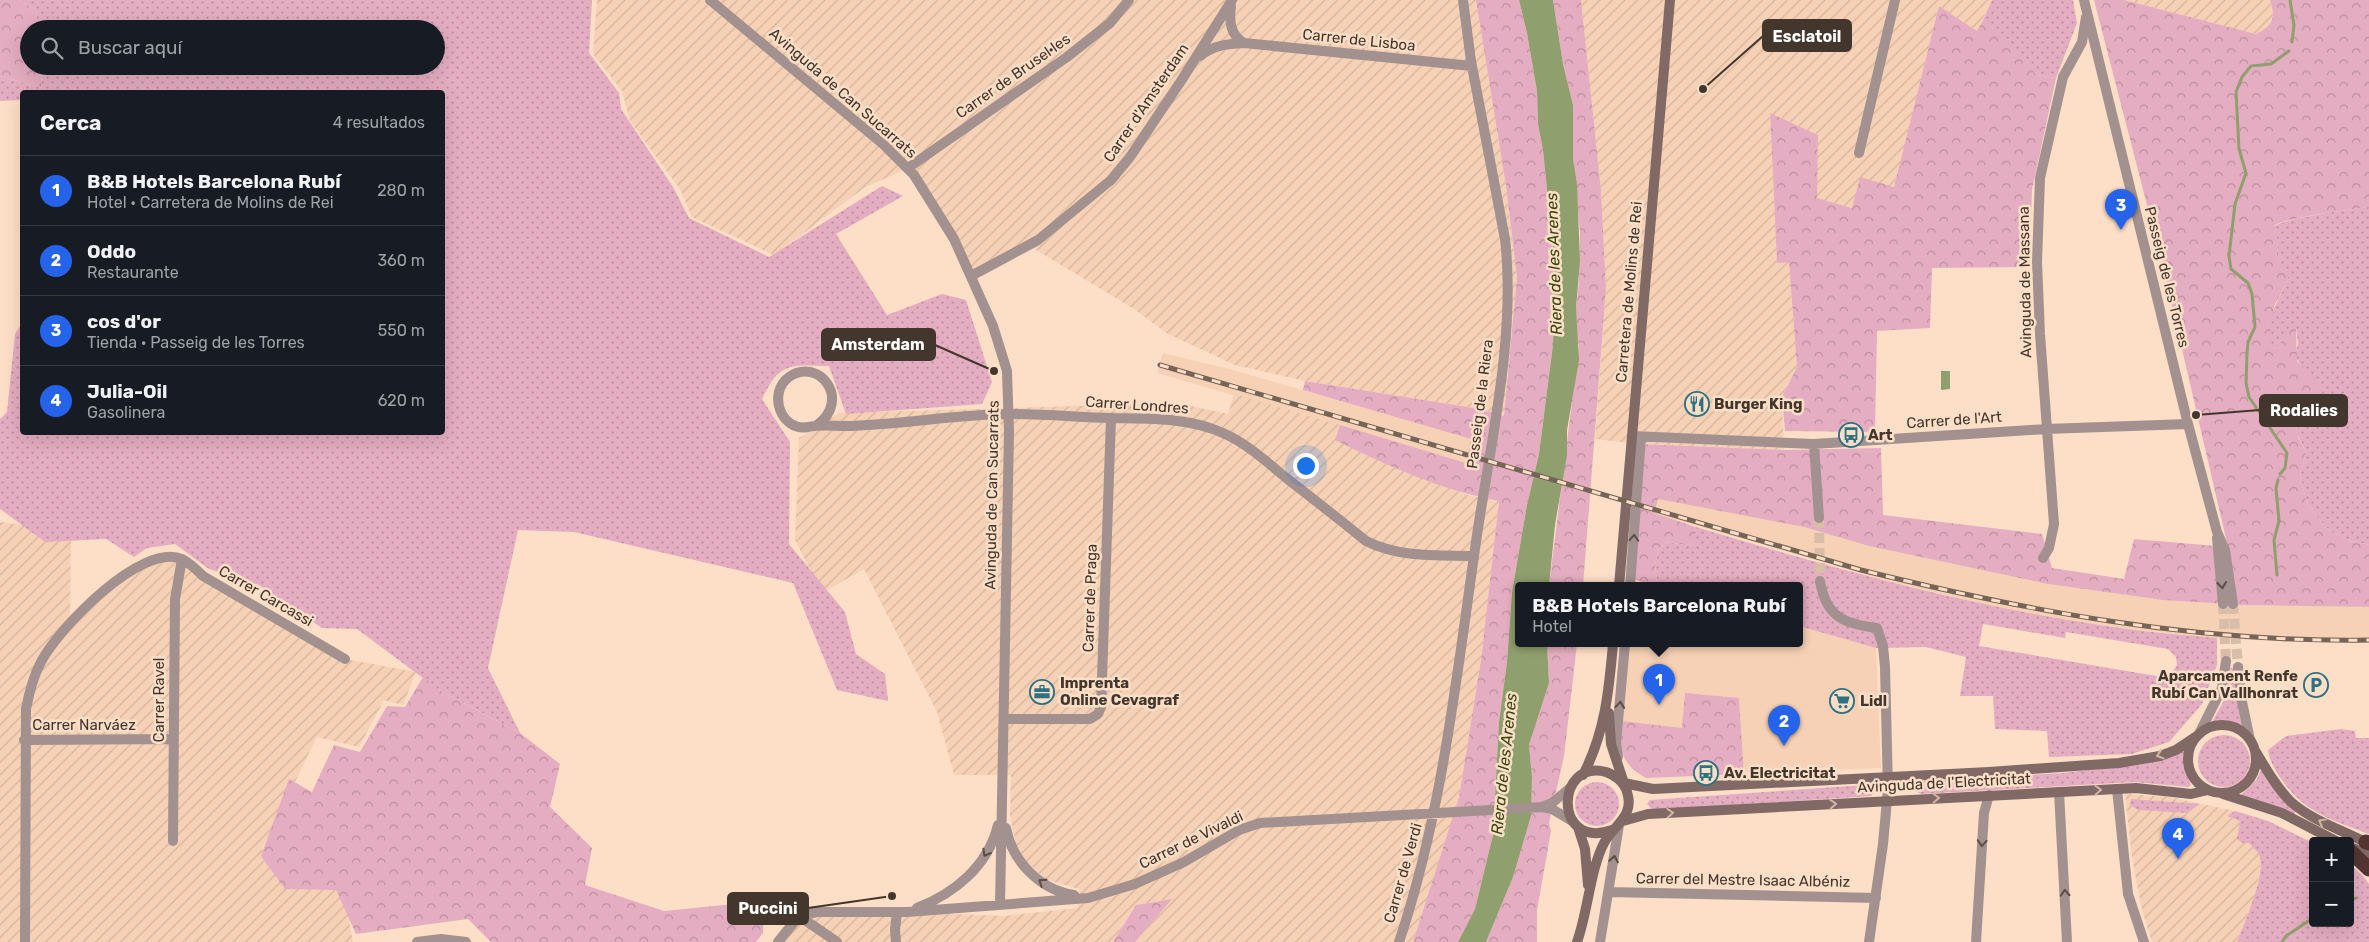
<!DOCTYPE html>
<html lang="es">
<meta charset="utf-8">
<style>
:root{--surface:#171b24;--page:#242831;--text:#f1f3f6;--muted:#9ea1a6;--line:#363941;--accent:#2563eb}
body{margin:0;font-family:Rubik,sans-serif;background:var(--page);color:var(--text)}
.controls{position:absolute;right:15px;bottom:15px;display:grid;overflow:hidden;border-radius:5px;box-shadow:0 5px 20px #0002}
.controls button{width:45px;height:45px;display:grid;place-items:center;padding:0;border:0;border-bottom:1px solid var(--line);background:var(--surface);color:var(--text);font:25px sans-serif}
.you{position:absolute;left:1305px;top:465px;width:18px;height:18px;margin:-12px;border:4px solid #fff;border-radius:50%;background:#1a73e8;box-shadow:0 0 0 8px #1a73e833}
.badge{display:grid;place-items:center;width:32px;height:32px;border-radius:50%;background:var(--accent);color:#fff;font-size:16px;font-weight:700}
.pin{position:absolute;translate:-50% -41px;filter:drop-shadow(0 1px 2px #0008)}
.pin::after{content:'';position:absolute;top:26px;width:18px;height:15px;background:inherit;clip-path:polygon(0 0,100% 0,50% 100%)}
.popup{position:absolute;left:1515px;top:582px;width:288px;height:65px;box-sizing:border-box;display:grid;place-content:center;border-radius:5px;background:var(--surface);filter:drop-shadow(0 1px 4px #0005);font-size:16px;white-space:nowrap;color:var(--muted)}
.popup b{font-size:19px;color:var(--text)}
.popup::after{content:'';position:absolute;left:50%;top:100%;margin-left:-10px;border:10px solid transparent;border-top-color:var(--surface)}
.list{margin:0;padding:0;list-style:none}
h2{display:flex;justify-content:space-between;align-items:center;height:65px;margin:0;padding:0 20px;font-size:21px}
h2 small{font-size:16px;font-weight:400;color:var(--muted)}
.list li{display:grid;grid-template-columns:32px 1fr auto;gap:15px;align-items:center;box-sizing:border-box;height:70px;padding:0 20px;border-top:1px solid var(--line)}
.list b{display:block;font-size:19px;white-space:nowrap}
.list p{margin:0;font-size:16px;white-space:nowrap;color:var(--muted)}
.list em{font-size:16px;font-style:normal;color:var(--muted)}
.icon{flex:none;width:28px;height:28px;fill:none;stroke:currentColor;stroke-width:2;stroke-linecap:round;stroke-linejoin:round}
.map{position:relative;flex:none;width:2369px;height:942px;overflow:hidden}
.search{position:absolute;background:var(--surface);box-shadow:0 5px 20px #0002;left:20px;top:20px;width:425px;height:55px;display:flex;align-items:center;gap:12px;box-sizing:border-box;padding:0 18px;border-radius:28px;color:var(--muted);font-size:19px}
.panel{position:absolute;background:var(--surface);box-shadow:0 5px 20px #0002;left:20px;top:90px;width:425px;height:345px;border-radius:5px}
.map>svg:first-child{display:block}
.built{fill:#f6d1b5}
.industrial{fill:url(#industrial-furrows)}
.green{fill:url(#green-dots);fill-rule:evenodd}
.forest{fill:url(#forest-crowns)}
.water{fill:#8f9f6d}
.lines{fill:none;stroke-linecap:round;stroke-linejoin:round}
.stream{stroke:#8f9f6d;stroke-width:3}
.street-tunnel{stroke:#d8bda8;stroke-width:10;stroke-dasharray:10 5;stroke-linecap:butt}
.street{stroke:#a2918e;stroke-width:10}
.secondary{stroke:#816965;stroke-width:10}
.highway{stroke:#543531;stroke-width:15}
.rail-casing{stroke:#766557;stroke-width:5}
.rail{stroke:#fddec7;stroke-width:3;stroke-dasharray:9;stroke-linecap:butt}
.oneway{stroke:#5b4e45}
.oneway2{stroke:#d2b5a5}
.labels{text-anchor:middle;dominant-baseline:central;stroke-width:5;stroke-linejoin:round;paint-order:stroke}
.street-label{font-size:15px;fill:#43372d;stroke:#fddec7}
.poi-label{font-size:15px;font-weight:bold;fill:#43372d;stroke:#fddec7;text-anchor:start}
.water-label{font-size:16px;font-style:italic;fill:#39470d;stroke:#fddec7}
.leader{fill:none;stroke:#43372d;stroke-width:2}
.callout-dot{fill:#43372d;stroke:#fddec7;stroke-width:2}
.callout{fill:#43372d;stroke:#43372d;stroke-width:2}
.callout-label{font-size:16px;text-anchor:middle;font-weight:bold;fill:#fff}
</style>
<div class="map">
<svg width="2369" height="942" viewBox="0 0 2369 942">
<defs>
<pattern id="industrial-furrows" width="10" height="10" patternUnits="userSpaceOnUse" patternTransform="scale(1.25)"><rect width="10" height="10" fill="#f6d1b5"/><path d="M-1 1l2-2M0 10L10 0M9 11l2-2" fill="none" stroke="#d4b49c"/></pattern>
<pattern id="green-dots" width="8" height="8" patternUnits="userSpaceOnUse" patternTransform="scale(1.25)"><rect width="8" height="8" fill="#e5adc1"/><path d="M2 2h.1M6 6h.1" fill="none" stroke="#bb8e9d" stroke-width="1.8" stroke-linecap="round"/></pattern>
<pattern id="forest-crowns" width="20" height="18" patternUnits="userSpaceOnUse" patternTransform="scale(1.25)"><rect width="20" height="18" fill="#e5adc1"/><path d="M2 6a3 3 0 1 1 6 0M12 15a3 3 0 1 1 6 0" fill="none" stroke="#bb8e9d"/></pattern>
</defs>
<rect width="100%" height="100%" fill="#fddec7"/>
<path class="built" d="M1163 353 1233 370 1472 439 1466 463 1157 373Z
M1658 499 1804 527 1869 546 2048 584 2163 600 2243 605 2369 607V643L2276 641 2183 636 2076 622 1995 607 1884 580 1653 513Z
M1799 626 1876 648 1881 768 1744 774 1739 698 1683 728 1614 720 1620 644H1799Z"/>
<path class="industrial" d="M597 0H1476L1506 186 1517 277 1504 416 1480 409 1305 381 1235 365 1168 334 1134 309 1028 245 971 276 908 168 864 188 774 255 692 217 680 189 630 121 622 91 593 54Z
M1581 0H1992L1977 31 1939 6 1895 187 1853 208 1816 198 1818 135 1770 114 1777 262 1789 261 1797 367 1782 397 1784 450 1638 444 1595 439 1606 288 1601 190Z
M2124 0H2270L2274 12 2268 28 2256 34Z
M1234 394 1340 425 1336 440 1470 496 1499 501 1481 660 1459 797 1413 942H1135L1171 899 1136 905 1113 942H778L799 916 907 912 1003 916 1078 908 1079 889 1045 879 1024 859 1016 844 1010 815 1011 775H954L937 712 864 569 822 593 795 540 799 438 840 413 1177 403 1228 414Z
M0 522 71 531 70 622 146 562 173 557 345 659 416 672 403 705 384 700 359 747 317 737 262 849 286 885 341 879 353 942H0Z
M2125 794 2169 797 2235 811 2227 816 2240 821V829L2260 856V872L2255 896 2237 942H2152L2142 910 2132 858Z"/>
<path class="green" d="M19 0H592L589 53 619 93 621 109 673 187 689 218 769 257 882 186 903 196 836 234 887 315 942 294 966 300 992 382 982 404 846 414 829 366C790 365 780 361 762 399L790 442 789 544 845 612 856 654 885 674 888 701 837 690 793 583 574 532 518 530 488 668 520 733 439 690 357 629 322 628 259 585 209 569 175 544 147 548 134 557 106 539 45 542 0 509V419L7 412 15 334 22 323V432H442V92H22V100L0 101V76L42 88 41 66H436V29H38L36 10Z
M1992 0H2073L2077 23 2056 78 2036 75 1983 20Z
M2369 207V545L2351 541 2331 532 2316 516 2307 503 2300 477 2306 452C2298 435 2290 427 2306 412L2301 366 2295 356 2298 344 2296 327H2291C2287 337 2285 348 2272 348 2262 325 2278 300 2288 280L2279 260 2275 226C2285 218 2353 209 2369 207Z
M1696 527C1866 578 2039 626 2217 638V665L2202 704 2169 742 2132 754 2049 757 2047 731 1995 729 1993 696H1960L1966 657 1926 647 1876 648 1799 626V586H1657L1655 564 1659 548 1667 542 1686 545 1694 543ZM1983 624 2065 638 2066 632 2168 649 2176 657 2177 665 2171 674 2162 677 1979 646Z
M2230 668H2234L2244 726 2231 722H2212L2225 699Z
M2341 729 2355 731 2356 738H2369V834C2333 820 2305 813 2282 780 2275 770 2270 762 2268 750L2286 736Z
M2198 761a26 26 0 1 1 52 0a26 26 0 1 1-52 0Z
M2181 751 2185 752V770L2191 785 2188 787 2135 782 1921 794 1913 790 1915 783 1923 781 2064 773C2093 768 2124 769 2152 762 2162 760 2172 755 2181 751Z
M2261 769 2295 811V814L2241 795 2257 779Z
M1575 804a22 22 0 1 1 44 0a22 22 0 1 1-44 0Z
M1865 785H1871L1874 793 1871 796 1653 810 1647 804 1650 800Z
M2131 799 2200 804 2187 813 2138 810 2130 805Z
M2235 811 2268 821 2313 843V923H2350V864L2363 876 2369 884V942H2237C2244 924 2267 873 2259 855 2257 851 2252 846 2249 843H2243L2237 839 2240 821 2227 816Z"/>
<path class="forest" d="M0 0H19L36 10 38 29H29V66H41L42 88 0 76Z
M1476 0H1519L1527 33 1537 91 1538 124 1543 150 1555 267 1553 345 1539 454 1527 505 1512 592 1507 662 1499 722 1493 835 1475 909 1458 942H1413L1459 797 1481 660 1499 501C1441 490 1388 466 1335 440L1340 425 1466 463 1471 439 1303 390 1305 381 1480 409 1504 416 1517 277 1506 186Z
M1553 0H1581L1601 190 1606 288 1583 586H1549L1579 346 1576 333V308L1579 282 1580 233 1573 159V105L1563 64Z
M2094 0H2124L2256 34C2273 26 2276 18 2270 0H2369V207C2353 209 2285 218 2275 225L2279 260 2288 274V280L2274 306 2270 333 2272 348C2285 348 2287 337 2291 326L2296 327 2297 361C2307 374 2334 387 2316 405 2310 411 2303 414 2298 421V437L2306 452 2300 477 2307 503 2316 516 2331 532 2351 541 2369 545V607L2243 605 2163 600 2048 584 1869 546 1804 527 1658 499 1654 513 1696 527 1695 543 1686 545 1667 542 1659 548 1655 564 1657 586 1626 577 1638 444 1784 450 1881 448 1883 515 2042 534 2052 568 2124 579 2134 539 2228 547 2161 259Z
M1939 6 1977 31 1983 20 2015 47 2036 75 2056 78 2032 190 2029 267 1932 268 1930 328 1877 331 1875 432 1785 431 1782 397 1797 367 1789 262 1777 263 1770 113 1818 135 1817 198 1852 208 1860 177 1894 187Z
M1547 644H1577L1564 756 1549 823 1551 831 1537 910V942H1486L1513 877 1531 816 1532 777 1529 745 1549 683Z
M423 677 439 690 520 733 560 764 550 807 592 848 585 885 664 911 764 901 763 933 756 942H491L468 919 356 934 336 890 285 889 261 856 289 779 312 792 334 745 360 752 387 706 405 707Z
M1685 693 1739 698 1744 774 1646 778C1619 763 1621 748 1614 720L1682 728Z
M1172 899 1135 942H1113L1136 905Z"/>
<path class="water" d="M1519 0H1553L1563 64 1573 105V159L1577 184 1580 261 1576 308 1579 360 1567 430V455L1555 525 1549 586H1519V644H1547L1549 683 1529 745 1532 777 1531 816 1513 877 1486 942H1458L1475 909 1493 835 1499 722 1507 662 1512 592 1527 505 1539 454 1553 345 1555 267 1543 150 1538 124 1537 91 1527 33Z
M1941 371H1950V389L1941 390Z"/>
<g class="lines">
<path class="stream" d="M2290 0 2294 25 2292 42
M2280 474 2285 468 2287 453 2249 397 2246 383 2247 354 2248 342 2255 327 2252 294 2248 283 2231 269 2229 256 2235 204 2246 173 2239 149 2236 92 2242 77 2251 66 2271 64 2289 51
M2277 575 2274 540 2279 521 2276 488 2278 480
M2350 901 2356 898
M2282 942 2286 936 2313 918"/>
<path class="street-tunnel" d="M1819 518 1820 581
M2223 604 2226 661
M2233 604 2238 667"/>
<path class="street" d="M710 0 884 145 914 175 954 239 993 326 1007 371 1009 431 1000 905
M2084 0 2188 424 2217 532 2225 550 2233 604
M1231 6C1229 21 1230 35 1244 43
M1200 56C1214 45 1227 44 1244 43L1472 66
M1859 153 1895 0
M908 168 1067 57 1110 23 1129 0
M971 276 1038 240 1111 180 1130 157 1181 81 1232 0
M817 425C852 400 819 356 789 377 767 393 781 432 808 427 821 424 833 426 846 426 858 426 869 425 881 424 924 421 967 414 1010 414 1044 414 1077 417 1110 418 1148 419 1188 417 1223 433 1246 443 1266 461 1285 477 1312 498 1339 519 1366 541 1400 558 1437 555 1474 556
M1632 436 1814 444 2046 429 2188 424
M1814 444 1819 518
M2217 538 2223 604
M2043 558 2049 548 2054 524 2040 334 2037 262 2040 178 2063 77 2082 42 2086 17
M1820 581C1826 617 1844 624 1877 628L1883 646 1885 667 1888 789 1883 844 1869 942
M1630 586 1641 437
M2238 667 2241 697 2250 740
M1004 719H1090L1098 714 1101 707 1111 418
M2199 734 2222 688 2226 661
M24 740 174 739
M1618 757 1616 743 1625 644
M2117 789 2128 894 2144 942
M2059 792 2067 942
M1542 807 1552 809 1572 821
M1006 828C1012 861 1040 890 1074 895
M173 841 175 599 182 559
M1609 892 1876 898
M917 908C955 893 988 866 998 825
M799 916 837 942
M25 942 26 709C29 693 33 677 41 662 58 629 141 542 182 559 190 563 197 570 203 576L345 659
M417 942 441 939 466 942
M778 942 799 916 817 912H907L1088 898 1135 884 1184 862 1239 830 1260 823 1542 807 1552 803 1570 788
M896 942 895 930 897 912
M1399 942C1443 811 1457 672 1477 535 1491 441 1516 334 1505 239L1471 61 1463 0
M1600 942 1619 825
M1976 942 1984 813 1989 795"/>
<path class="secondary" d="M1619 586 1670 0
M1609 713 1611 744 1624 783
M2188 759a34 34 0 1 1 68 0a34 34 0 1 1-68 0Z
M2256 752C2266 769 2277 788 2291 802 2314 822 2343 830 2369 844
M1583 775C1605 733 1609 690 1613 644
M1624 783 1653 789 1989 772 2119 763 2160 756 2176 750 2197 736
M2223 794 2282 813 2336 841
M1623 821 1648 814 2117 789 2136 788 2191 794 2208 790
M1578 827 1585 849 1588 885
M2350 847 2369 854
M1577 942C1588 912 1590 870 1604 843 1614 824 1635 817 1627 792 1624 782 1615 775 1606 772 1555 758 1553 851 1612 830"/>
<path class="highway" d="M2366 842 2369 843
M2350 851 2369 869"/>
<defs>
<path id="rail" d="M1160 365 1861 570C2027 611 2197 643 2369 640"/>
</defs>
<use href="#rail" class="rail-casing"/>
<use href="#rail" class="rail"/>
</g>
<defs><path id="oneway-chevron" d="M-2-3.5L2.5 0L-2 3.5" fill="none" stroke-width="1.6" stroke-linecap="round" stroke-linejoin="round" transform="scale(1.25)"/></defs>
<g class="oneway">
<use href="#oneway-chevron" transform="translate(1634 538) rotate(-86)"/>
<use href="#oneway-chevron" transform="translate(2222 585) rotate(84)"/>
<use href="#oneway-chevron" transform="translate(1620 705) rotate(-85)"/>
<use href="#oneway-chevron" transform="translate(1982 843) rotate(94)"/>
<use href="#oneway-chevron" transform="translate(986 853) rotate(119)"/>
<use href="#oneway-chevron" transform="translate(1614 859) rotate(-81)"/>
<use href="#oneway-chevron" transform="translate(1042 882) rotate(-146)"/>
<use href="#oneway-chevron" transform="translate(2065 893) rotate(-93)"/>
</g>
<g class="oneway2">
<use href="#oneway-chevron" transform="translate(2160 755) rotate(162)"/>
<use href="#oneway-chevron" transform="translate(2098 790) rotate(-3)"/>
<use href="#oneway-chevron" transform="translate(1936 798) rotate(-3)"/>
<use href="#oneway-chevron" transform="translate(1833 804) rotate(-3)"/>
<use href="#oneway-chevron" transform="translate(1670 813) rotate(-3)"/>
<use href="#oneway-chevron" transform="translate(2322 822) rotate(-151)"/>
</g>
<defs>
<symbol id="restaurant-ring" viewBox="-11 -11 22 22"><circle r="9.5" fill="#fddec7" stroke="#2e7183" stroke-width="1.5"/><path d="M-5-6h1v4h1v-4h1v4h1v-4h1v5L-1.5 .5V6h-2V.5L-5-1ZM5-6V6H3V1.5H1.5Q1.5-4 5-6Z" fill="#2e7183"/></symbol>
<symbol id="bus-ring" viewBox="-11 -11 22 22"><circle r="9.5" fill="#fddec7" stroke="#2e7183" stroke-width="1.5"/><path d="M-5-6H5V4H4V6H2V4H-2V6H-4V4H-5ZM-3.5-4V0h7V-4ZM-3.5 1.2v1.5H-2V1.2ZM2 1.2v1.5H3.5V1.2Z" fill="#2e7183"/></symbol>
<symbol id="parking-ring" viewBox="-11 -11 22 22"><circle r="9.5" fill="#fddec7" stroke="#2e7183" stroke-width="1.5"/><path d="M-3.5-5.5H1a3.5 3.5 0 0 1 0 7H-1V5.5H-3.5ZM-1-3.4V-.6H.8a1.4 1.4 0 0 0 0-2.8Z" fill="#2e7183"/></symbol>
<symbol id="office-ring" viewBox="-11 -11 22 22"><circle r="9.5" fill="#fddec7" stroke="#2e7183" stroke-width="1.5"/><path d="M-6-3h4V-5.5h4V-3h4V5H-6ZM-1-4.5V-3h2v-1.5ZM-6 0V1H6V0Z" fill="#2e7183"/></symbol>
<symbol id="supermarket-ring" viewBox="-11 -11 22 22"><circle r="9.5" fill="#fddec7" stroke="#2e7183" stroke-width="1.5"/><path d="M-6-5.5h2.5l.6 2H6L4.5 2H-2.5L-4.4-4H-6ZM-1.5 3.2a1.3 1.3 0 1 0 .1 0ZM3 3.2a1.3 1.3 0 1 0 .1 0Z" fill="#2e7183"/></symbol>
</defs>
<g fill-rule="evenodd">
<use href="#restaurant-ring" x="1683" y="390" width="28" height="28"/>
<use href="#bus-ring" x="1837" y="421" width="28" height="28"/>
<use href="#parking-ring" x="2302" y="671" width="28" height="28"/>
<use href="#office-ring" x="1028" y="678" width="28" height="28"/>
<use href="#supermarket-ring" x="1828" y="687" width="28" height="28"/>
<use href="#bus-ring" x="1692" y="759" width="28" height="28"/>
</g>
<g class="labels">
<g class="street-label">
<text transform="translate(1359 40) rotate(6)">Carrer de Lisboa</text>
<text transform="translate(1013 76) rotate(-35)">Carrer de Brusel·les</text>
<text transform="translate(843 93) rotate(41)">Avinguda de Can Sucarrats</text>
<text transform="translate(1146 103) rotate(-56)">Carrer d'Amsterdam</text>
<text transform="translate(2167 277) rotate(76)">Passeig de les Torres</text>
<text transform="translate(2025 282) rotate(-91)">Avinguda de Massana</text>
<text transform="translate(1629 292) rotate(-85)">Carretera de Molins de Rei</text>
<text transform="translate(1480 404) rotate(-83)">Passeig de la Riera</text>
<text transform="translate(1137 405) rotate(4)">Carrer Londres</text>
<text transform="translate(1954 420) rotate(-4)">Carrer de l'Art</text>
<text transform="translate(992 495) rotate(-89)">Avinguda de Can Sucarrats</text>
<text transform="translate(266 596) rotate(30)">Carrer Carcassi</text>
<text transform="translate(1090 598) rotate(-88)">Carrer de Praga</text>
<text transform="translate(159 700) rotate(-90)">Carrer Ravel</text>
<text x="84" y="725">Carrer Narváez</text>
<text transform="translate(1944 783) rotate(-3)">Avinguda de l'Electricitat</text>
<text transform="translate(1191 840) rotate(-26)">Carrer de Vivaldi</text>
<text transform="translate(1403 873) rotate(-74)">Carrer de Verdi</text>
<text transform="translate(1743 880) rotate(1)">Carrer del Mestre Isaac Albéniz</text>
</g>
<g class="poi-label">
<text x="1714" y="404">Burger King</text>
<text x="1868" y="435">Art</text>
<text x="2298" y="676" text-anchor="end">Aparcament Renfe<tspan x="2298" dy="17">Rubí Can Vallhonrat</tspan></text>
<text x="1060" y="683">Imprenta<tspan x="1060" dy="17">Online Cevagraf</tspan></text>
<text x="1860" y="701">Lidl</text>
<text x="1724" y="773">Av. Electricitat</text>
</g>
<g class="water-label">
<text transform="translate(1554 264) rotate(-92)">Riera de les Arenes</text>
<text transform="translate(1504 764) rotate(-84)">Riera de les Arenes</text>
</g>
</g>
<path class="leader" d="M1703 89L1763 36M994 371L935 345M2196 415L2260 410M892 896L808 908"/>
<g class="callout-dot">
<circle cx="1703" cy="89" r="5"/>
<circle cx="994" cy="371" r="5"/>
<circle cx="2196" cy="415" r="5"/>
<circle cx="892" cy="896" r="5"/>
</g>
<g class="callout">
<rect x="1763" y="20" width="88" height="31" rx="5"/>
<rect x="822" y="329" width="113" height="31" rx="5"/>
<rect x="2260" y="395" width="87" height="31" rx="5"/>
<rect x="728" y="893" width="80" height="31" rx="5"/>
</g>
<g class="callout-label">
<text x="1807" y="42">Esclatoil</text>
<text x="878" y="350">Amsterdam</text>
<text x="2304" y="416">Rodalies</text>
<text x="768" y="914">Puccini</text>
</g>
</svg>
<div class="controls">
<button>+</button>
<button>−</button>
</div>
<div class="you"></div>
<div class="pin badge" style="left:1659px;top:705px">1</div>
<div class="popup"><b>B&amp;B Hotels Barcelona Rubí</b>Hotel</div>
<div class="pin badge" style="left:1784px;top:746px">2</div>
<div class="pin badge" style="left:2121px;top:230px">3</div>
<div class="pin badge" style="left:2178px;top:859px">4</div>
<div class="search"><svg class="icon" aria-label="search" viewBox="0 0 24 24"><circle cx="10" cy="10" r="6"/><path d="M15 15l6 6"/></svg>Buscar aquí</div>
<section class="panel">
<h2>Cerca<small>4 resultados</small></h2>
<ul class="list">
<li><span class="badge">1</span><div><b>B&amp;B Hotels Barcelona Rubí</b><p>Hotel · Carretera de Molins de Rei</p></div><em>280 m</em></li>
<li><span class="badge">2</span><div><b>Oddo</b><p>Restaurante</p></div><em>360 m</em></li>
<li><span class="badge">3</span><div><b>cos d'or</b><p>Tienda · Passeig de les Torres</p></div><em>550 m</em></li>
<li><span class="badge">4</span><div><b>Julia-Oil</b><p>Gasolinera</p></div><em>620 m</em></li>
</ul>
</section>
</div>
